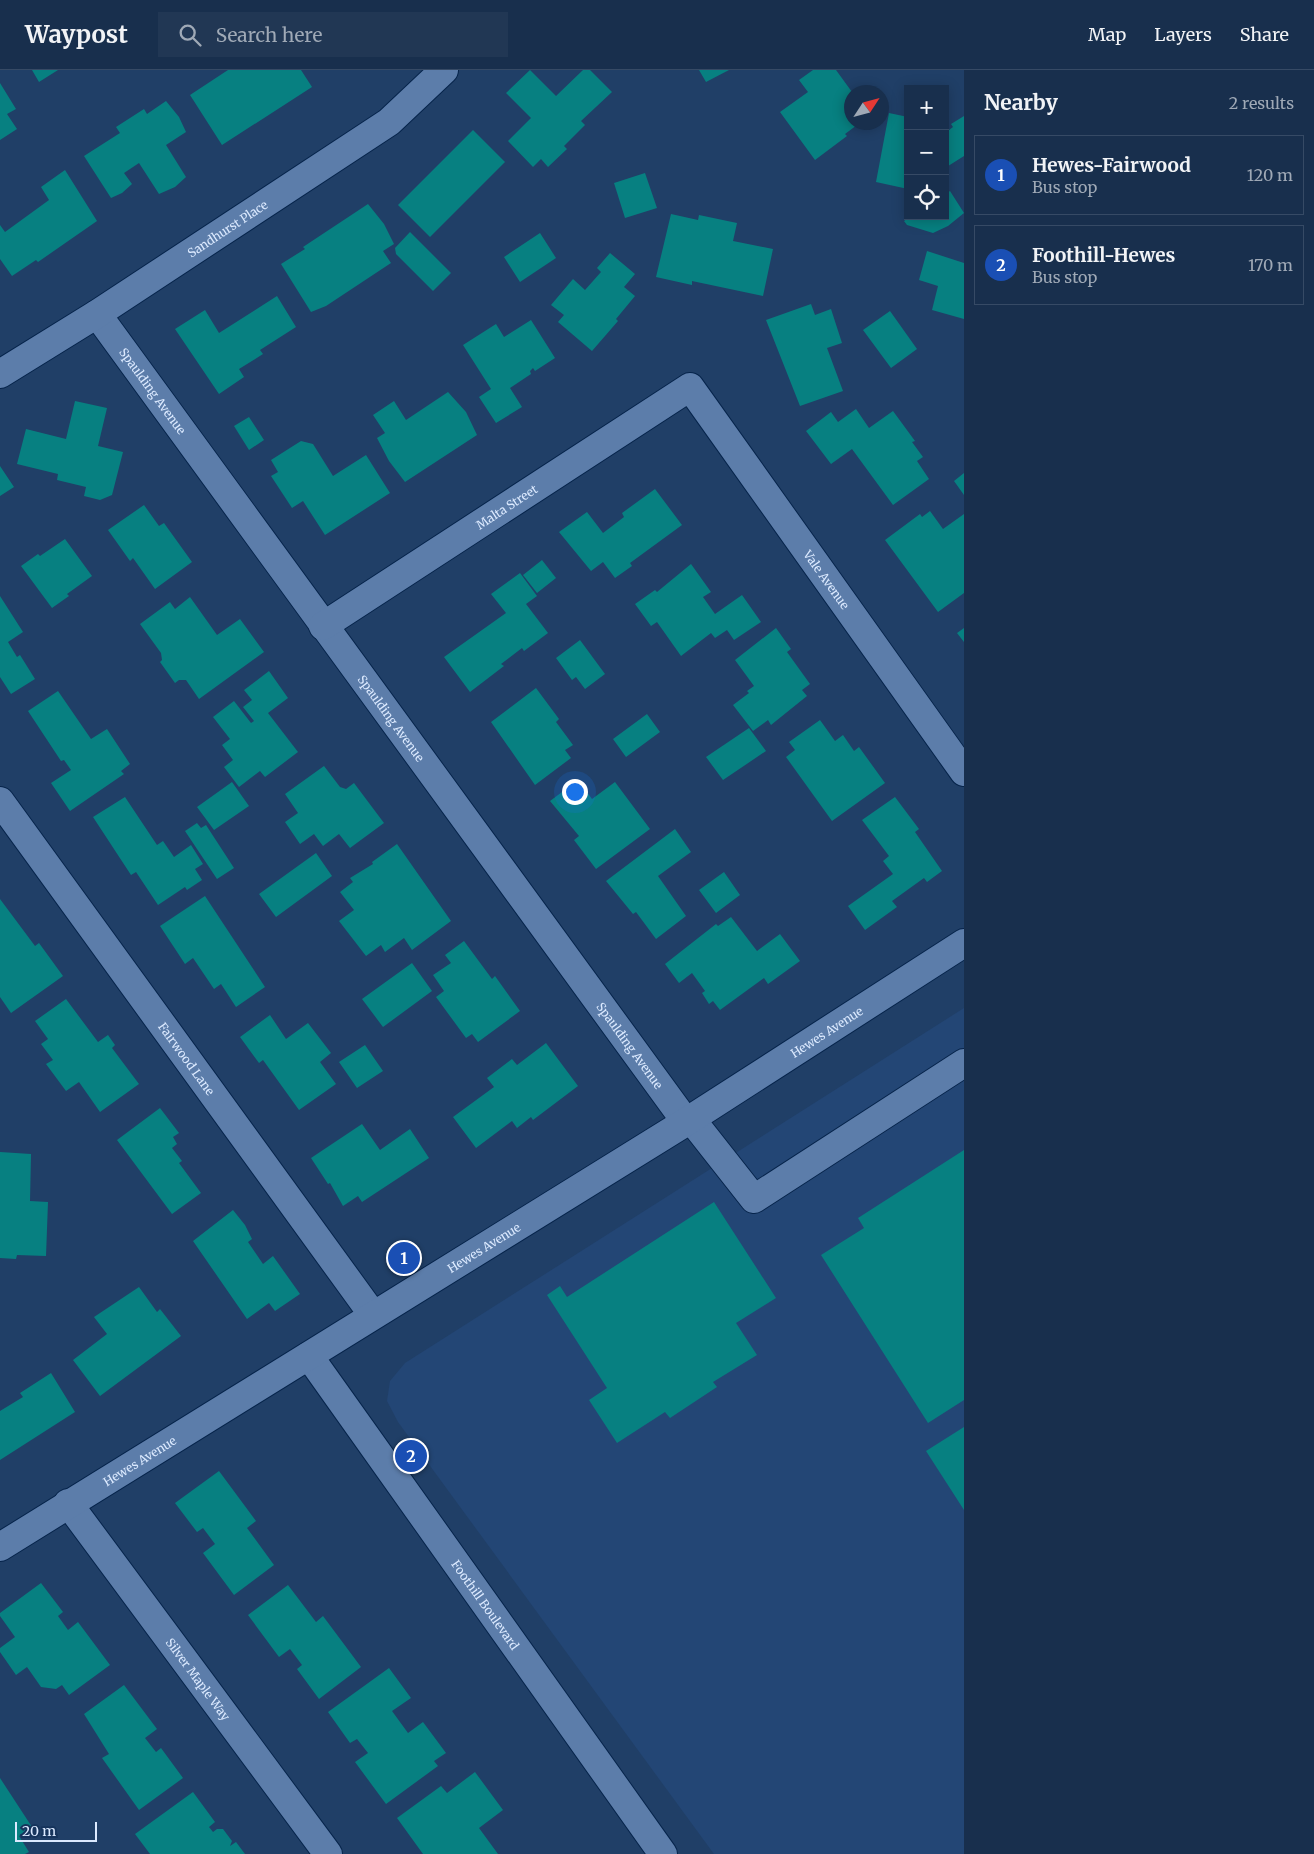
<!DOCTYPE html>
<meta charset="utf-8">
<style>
:root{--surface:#182f4d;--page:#213754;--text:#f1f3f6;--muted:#9fa9b6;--line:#364a65;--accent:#eba93a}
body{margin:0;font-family:Merriweather,serif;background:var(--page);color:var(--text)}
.controls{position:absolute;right:15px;top:15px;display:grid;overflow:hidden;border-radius:0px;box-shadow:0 2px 12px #0003}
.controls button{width:45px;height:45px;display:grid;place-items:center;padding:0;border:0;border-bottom:1px solid var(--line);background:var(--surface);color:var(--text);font:25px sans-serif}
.compass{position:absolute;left:844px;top:15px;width:45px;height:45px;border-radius:50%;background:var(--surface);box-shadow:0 2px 12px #0003;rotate:54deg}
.scale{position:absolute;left:15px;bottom:12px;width:82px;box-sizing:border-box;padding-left:5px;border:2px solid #dceaff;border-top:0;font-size:14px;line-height:18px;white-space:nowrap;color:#dceaff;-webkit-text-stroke:4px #16345c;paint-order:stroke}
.you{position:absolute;left:574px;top:721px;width:18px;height:18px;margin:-12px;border:4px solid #fff;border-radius:50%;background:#1a73e8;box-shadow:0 0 0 8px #1a73e833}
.badge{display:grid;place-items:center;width:32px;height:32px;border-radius:50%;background:var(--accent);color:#fff;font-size:16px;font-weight:700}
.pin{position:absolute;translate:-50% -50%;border:2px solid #fff;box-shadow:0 1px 5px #0006}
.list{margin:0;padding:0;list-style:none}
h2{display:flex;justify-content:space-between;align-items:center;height:65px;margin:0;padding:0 20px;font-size:21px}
h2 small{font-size:16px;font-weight:400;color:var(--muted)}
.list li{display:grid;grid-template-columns:32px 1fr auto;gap:15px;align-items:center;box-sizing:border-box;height:80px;margin:0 10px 10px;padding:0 10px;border:1px solid var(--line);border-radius:0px}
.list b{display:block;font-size:19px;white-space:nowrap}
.list p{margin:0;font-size:16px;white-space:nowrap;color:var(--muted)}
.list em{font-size:16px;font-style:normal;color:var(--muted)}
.icon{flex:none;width:28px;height:28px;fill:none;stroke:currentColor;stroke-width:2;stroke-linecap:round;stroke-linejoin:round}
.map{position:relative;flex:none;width:964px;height:1784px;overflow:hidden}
header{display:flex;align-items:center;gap:30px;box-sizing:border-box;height:70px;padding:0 25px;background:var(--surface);border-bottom:1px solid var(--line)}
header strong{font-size:24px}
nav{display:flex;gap:28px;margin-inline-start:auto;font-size:18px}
.search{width:350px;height:45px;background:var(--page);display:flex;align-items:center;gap:12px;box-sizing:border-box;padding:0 18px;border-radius:0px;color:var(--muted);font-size:19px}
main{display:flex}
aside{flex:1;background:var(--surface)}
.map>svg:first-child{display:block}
.built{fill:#234675}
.building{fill:#078081}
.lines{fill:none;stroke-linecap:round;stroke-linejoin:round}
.minor-casing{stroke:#06244b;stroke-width:30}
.minor{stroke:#5c7daa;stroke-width:28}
.labels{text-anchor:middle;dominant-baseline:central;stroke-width:4;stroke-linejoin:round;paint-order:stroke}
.street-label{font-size:12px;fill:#dceaff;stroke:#16345c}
</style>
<header>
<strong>Waypost</strong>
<div class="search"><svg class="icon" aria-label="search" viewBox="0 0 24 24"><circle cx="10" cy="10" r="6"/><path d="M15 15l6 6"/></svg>Search here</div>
<nav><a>Map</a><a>Layers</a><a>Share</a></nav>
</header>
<main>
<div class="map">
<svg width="964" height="1784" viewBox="0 0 964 1784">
<rect width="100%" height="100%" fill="#203f67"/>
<path class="built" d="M964 938V1784H714L398 1352 387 1331 390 1311 405 1293Z"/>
<path class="building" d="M32 0H58L39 12Z
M228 0H301L312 17 222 75 190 25Z
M530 0 556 26 583 0H590L612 22 581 51 585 55 564 76 567 79 548 97 541 89 533 97 508 71 531 48 506 23Z
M699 0H729L706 12Z
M813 0H836L852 22V52H861L845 64 847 66 815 90 780 42 808 22 799 10Z
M0 13 16 39 7 44 17 59 0 70Z
M166 31 179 47 186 62 166 75 186 107 175 117 159 124 139 93 124 103 132 114 122 123 111 128 84 86 120 63 116 57 144 39 147 44Z
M889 43 908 47V119L876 112Z
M964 46V86L945 98V63L953 57 951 54Z
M473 60 505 92 430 167 398 135Z
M65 100 97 151 38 192 36 190 12 206 0 189V155L5 162 49 130 41 117Z
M645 103 657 138 625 148 614 113Z
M950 121 964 143 948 156 933 163 907 155 904 151 911 146H945V124Z
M368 134 384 154 394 174 383 181 391 193 326 236 311 242 281 194 305 179 303 177Z
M671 144 698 150 699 145 737 153 733 171 773 179 763 226 692 211V215L656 207Z
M410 162 451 203 433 221 396 184 395 178Z
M540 163 556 188 520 212 504 187Z
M927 181 964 193V249L932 240 938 216 919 210Z
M610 183 635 204 624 217 635 226 616 249 618 251 592 281 558 252 564 245 551 235 573 209 585 220 601 202 597 198Z
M277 226 296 257 260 280 263 284 239 299 244 307 219 324 175 259 205 240 219 263Z
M811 234 815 245 831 239 842 273 827 278 843 321 800 336 766 250Z
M890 241 917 279 891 298 863 260Z
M531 250 555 288 535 301 533 298 530 301 531 304 510 318 522 337 496 353 479 327 491 319 463 275 496 254 504 267Z
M448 322 466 342 477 365 405 412 389 391 377 368 385 363 373 345 394 331 406 350Z
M75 331 107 338 98 376 123 382 112 425 100 430 84 426 86 417 57 410 58 404 17 394 26 359 66 369Z
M856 339 869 358 893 341 915 371 912 372 923 387 917 391 929 409 893 435 852 379 831 394 806 361 831 342 838 352Z
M249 347 264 370 249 380 234 356Z
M301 371 313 374 333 406 366 385 390 423 325 465 303 431 292 438 271 406 278 402 271 390Z
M0 396 14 417 0 426Z
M964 403V425L954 411Z
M655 419 682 455 630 493 632 496 615 508 603 492 591 501 559 462 587 442 603 463 624 447 622 443Z
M144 435 159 456 164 453 192 492 155 519 133 488 130 491 108 460Z
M930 441 943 459 964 444V523L938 542 885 470 920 444 922 447Z
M65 469 92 506 67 524 69 526 52 538 21 496 38 484 40 486Z
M542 490 556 508 537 523 523 505Z
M691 494 711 522 703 527 715 544 742 525 761 552 734 570 727 560 715 568 711 563 681 586 657 552 651 556 635 534 655 520 657 522Z
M520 503 537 526 526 534 548 563 524 581 522 578 501 594 504 596 470 622 444 587 506 543 491 524Z
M0 526 23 562 8 572 17 587 20 585 35 609 11 624 0 607Z
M190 527 217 565 240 549 264 582 199 629 186 610H179L175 613 160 592 162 590 161 583 140 554 170 532 175 539Z
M776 558 791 579 787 582 810 614 802 620 807 626 771 655 768 650 753 661 733 635 749 623 747 621 754 616 735 590Z
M964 558V572L957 563Z
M580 570 605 604 585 619 576 607 572 610 556 588Z
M269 601 288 628 268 643 298 682 265 707 260 701 239 717 224 697 233 690 222 675 230 669 213 647 234 631 251 653 254 651 243 637 252 630 244 620Z
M536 618 559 649 556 652 573 675 565 680 571 688 535 715 491 652Z
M58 621 91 669 107 659 130 694 121 701 124 704 70 741 51 713 71 700 64 690 61 691 28 641Z
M647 644 660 662 626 687 613 669Z
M820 650 835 671 843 665 854 681 859 677 885 713 832 751 786 687 795 680 789 672Z
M749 658 766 681 723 710 706 687Z
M324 696 340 717 346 719 354 713 384 753 350 778 339 764 323 776 314 764 300 774 285 752 298 743 285 724Z
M578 710 592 729 615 712 650 759 596 799 574 770 579 766 550 731Z
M232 712 249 736 214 760 197 737Z
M125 727 157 775 163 771 174 787 191 775 203 794 195 799 202 810 187 820 185 817 158 835 136 802 131 805 93 747Z
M895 727 919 759 915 762 942 801 927 812 924 808 892 831 897 837 865 860 848 836 893 804 883 791 889 786 862 750Z
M197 753 201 758 206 755 234 798 217 809 185 761Z
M675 759 691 782 658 806 686 846 656 869 636 842 633 844 606 811Z
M397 774 451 851 412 880 404 868 385 882 381 875 366 886 339 851 354 840 340 822 353 812 350 808 373 794 372 792Z
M316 783 332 806 276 847 259 824Z
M724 802 740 825 716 843 699 820Z
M205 826 265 917 236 937 221 914 214 919 193 888 185 894 160 856Z
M0 829 35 876 39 873 63 906 11 943 0 927Z
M731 847 757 881 780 864 800 891 768 914 764 908 720 940 713 931 709 934 702 923 705 921 692 903 679 913 665 894 716 854 718 856Z
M464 871 492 909 495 906 520 941 478 972 472 964 466 968 436 927 444 921 433 905 451 893 445 885Z
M412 893 432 921 383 957 362 929Z
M66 929 98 972 108 965 115 975 112 978 139 1014 100 1042 79 1012 66 1021 46 994 53 990 41 974 48 969 35 951Z
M270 945 286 969 308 953 331 983 320 992 336 1014 299 1040 263 990 259 993 240 967Z
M546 973 578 1016 533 1050 531 1047 517 1058 512 1051 476 1078 453 1047 494 1017 487 1008 512 989 517 995Z
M365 975 383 1001 357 1018 339 992Z
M160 1038 179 1063 173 1067 177 1074 172 1078 182 1091 179 1093 201 1123 172 1144 117 1070Z
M362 1054 380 1080 410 1059 429 1088 362 1132 358 1126 343 1136 330 1113 328 1114 311 1088Z
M964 1080V1330L928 1353 821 1185 864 1158 858 1148Z
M0 1082 31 1084 30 1131 48 1132 46 1186 17 1185 16 1189 0 1188Z
M714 1132 776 1228 736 1253 757 1285 713 1312 717 1317 670 1348 665 1342 617 1373 589 1330 607 1318 547 1225 560 1216 567 1227Z
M233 1140 245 1155 252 1169 248 1172 263 1194 273 1186 300 1224 275 1241 269 1233 247 1249 193 1171Z
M139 1217 157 1242 160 1239 181 1266 100 1326 73 1290 107 1264 94 1247Z
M51 1303 75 1342 0 1390V1341L23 1327 20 1323Z
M964 1357V1440L926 1381Z
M219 1401 256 1451 247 1458 274 1495 234 1525 203 1483 215 1474 203 1458 197 1462 175 1433Z
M41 1513 63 1542 58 1546 68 1560 78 1552 110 1595 69 1625 62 1615 56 1619 41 1617 27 1597 16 1605 0 1582V1578L15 1567 0 1546V1543Z
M288 1515 316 1552 323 1546 361 1597 319 1629 297 1599 302 1595 290 1579 279 1587 248 1545Z
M389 1598 411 1628 392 1641 408 1663 423 1652 446 1683 434 1691 438 1696 386 1734 355 1692 368 1683 357 1669 350 1673 328 1642Z
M124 1615 157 1659 145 1668 156 1682 161 1678 183 1708 139 1740 102 1688 109 1684 84 1644Z
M475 1702 503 1740 479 1758 498 1784H423L397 1748 441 1716 447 1723Z
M0 1708 32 1757 19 1766 29 1782 25 1784H0Z
M193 1722 215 1752 209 1757 213 1762 217 1759H223L232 1771 230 1776 236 1772 245 1784H150L135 1764Z"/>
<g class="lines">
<defs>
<g id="minor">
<path id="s1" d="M97 244 686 1052"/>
<path id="s2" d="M0 304 97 244 389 52 444 0"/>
<path id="s3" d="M323 556 690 317 964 702"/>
<path id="s4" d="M0 731 373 1245"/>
<path d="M691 1049 754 1129 964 993"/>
<path id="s5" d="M309 1286 663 1784"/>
<path id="s6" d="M68 1433 328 1784"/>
<path id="s7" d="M0 1477 686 1052 964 873"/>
</g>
</defs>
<use href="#minor" class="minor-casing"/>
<use href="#minor" class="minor"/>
</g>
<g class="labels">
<g class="street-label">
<text stroke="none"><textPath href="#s2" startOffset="270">Sandhurst Place</textPath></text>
<text stroke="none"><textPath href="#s1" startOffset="95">Spaulding Avenue</textPath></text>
<text stroke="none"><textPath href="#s3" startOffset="219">Malta Street</textPath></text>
<text stroke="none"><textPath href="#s3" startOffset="674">Vale Avenue</textPath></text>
<text stroke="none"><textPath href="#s1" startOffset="500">Spaulding Avenue</textPath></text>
<text stroke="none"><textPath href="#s7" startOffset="974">Hewes Avenue</textPath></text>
<text stroke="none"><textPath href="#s1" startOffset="905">Spaulding Avenue</textPath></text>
<text stroke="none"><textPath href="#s4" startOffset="318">Fairwood Lane</textPath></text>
<text stroke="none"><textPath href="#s7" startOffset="569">Hewes Avenue</textPath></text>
<text stroke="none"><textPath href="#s7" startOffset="164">Hewes Avenue</textPath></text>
<text stroke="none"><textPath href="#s5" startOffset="305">Foothill Boulevard</textPath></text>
<text stroke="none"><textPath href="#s6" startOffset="219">Silver Maple Way</textPath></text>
</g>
</g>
</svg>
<div class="controls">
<button>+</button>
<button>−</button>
<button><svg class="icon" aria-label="locate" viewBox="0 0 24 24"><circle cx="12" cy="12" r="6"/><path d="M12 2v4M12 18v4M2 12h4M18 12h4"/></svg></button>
</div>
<svg class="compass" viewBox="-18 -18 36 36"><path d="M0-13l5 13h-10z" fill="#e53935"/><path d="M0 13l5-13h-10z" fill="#9fa9b6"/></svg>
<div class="scale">20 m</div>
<div class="you"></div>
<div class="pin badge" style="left:404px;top:1188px;background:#1a4fb4">1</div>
<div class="pin badge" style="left:411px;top:1386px;background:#1a4fb4">2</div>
</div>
<aside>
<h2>Nearby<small>2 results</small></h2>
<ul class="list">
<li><span class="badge" style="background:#1a4fb4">1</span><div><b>Hewes-Fairwood</b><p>Bus stop</p></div><em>120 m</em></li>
<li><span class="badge" style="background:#1a4fb4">2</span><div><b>Foothill-Hewes</b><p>Bus stop</p></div><em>170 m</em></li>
</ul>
</aside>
</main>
